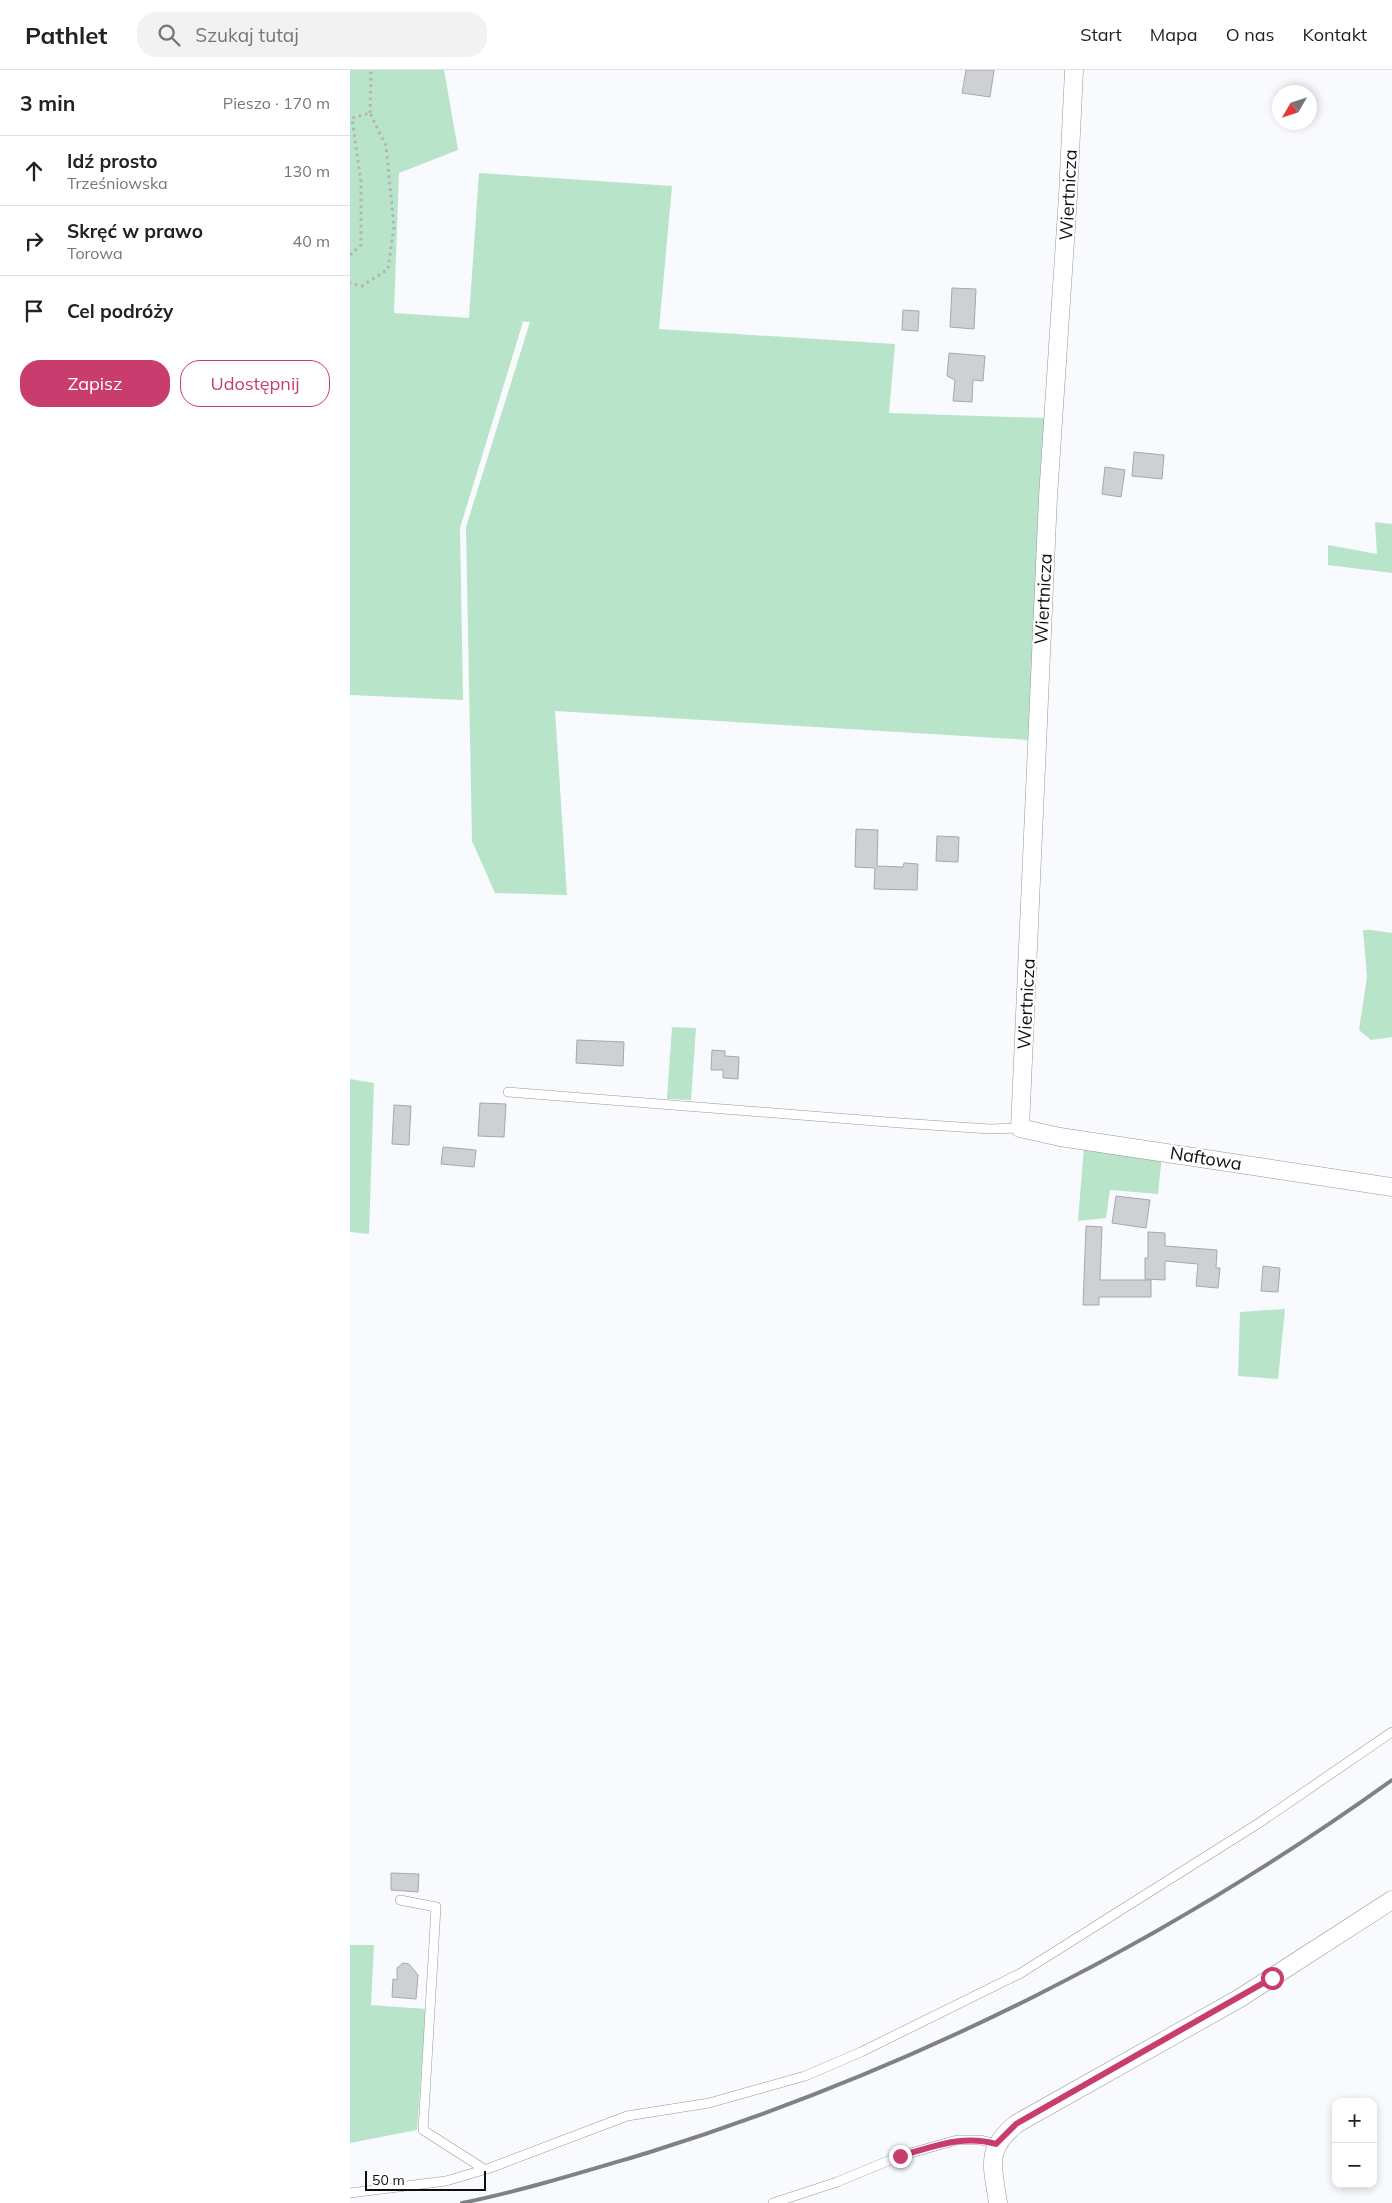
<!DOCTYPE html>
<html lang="pl">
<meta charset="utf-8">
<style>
:root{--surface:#fff;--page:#f2f2f2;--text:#222;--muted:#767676;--line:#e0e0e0;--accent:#c93c6e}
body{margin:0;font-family:Mulish,sans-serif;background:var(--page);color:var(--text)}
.controls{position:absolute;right:15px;bottom:15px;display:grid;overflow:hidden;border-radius:10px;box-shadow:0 2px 8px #0003}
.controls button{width:45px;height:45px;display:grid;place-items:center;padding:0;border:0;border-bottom:1px solid var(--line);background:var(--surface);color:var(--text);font:25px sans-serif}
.compass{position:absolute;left:922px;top:15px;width:45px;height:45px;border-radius:50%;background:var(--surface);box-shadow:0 2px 8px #0003;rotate:231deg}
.scale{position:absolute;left:15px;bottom:12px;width:121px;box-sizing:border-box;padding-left:5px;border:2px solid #0e0f10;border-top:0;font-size:14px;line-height:18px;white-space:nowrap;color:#0e0f10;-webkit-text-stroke:4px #fff;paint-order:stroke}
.stop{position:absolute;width:15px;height:15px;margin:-11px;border:4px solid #c93c6e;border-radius:50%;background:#fff}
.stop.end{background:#c93c6e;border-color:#fff;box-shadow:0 1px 5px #0008}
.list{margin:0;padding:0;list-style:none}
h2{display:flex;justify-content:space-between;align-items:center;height:65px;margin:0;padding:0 20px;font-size:21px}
h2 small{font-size:16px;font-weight:400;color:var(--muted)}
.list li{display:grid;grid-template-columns:32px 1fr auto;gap:15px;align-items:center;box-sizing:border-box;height:70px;padding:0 20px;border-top:1px solid var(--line)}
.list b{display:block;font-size:19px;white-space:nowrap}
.list p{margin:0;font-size:16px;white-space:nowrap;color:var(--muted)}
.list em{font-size:16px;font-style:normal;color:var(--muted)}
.actions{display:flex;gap:10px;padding:15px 20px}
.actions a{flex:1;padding:11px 0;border:1px solid var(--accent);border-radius:20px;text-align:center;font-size:18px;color:var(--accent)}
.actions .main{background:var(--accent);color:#fff}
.icon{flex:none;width:28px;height:28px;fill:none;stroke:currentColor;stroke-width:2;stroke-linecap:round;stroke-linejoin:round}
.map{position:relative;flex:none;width:1042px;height:2133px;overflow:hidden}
header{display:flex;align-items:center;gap:30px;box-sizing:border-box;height:70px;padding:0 25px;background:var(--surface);border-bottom:1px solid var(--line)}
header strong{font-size:24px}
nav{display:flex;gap:28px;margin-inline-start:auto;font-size:18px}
.search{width:350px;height:45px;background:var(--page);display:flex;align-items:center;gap:12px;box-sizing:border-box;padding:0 18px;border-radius:20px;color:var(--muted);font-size:19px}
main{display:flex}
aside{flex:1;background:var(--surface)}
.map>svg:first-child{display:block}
.green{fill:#b8e4c9}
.building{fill:#ced0d4;stroke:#a6a9ac}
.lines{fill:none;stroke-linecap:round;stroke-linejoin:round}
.service-casing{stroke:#95979a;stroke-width:10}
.minor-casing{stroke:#95979a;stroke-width:19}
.path{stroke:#b2b3b6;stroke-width:3;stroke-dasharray:2.5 4;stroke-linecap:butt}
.service{stroke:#fff;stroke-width:9}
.minor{stroke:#fff;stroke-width:18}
.rail{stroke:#808184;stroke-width:4}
.route{stroke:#c93c6e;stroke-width:6}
.labels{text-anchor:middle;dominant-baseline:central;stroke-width:4.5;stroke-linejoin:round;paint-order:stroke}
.street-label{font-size:18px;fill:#0e0f10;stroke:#fff}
</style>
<header>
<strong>Pathlet</strong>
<div class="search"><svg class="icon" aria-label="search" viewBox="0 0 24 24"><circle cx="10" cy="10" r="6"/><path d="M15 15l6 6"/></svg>Szukaj tutaj</div>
<nav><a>Start</a><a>Mapa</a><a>O nas</a><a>Kontakt</a></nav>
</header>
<main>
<aside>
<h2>3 min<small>Pieszo · 170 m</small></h2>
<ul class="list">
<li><svg class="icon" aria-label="ahead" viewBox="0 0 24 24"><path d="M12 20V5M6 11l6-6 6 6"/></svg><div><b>Idź prosto</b><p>Trześniowska</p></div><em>130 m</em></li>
<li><svg class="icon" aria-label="right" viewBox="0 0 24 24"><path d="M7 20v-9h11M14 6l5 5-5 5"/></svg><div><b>Skręć w prawo</b><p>Torowa</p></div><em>40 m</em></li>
<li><svg class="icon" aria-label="arrive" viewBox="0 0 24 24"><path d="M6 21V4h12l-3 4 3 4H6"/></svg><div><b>Cel podróży</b></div></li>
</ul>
<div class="actions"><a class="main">Zapisz</a><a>Udostępnij</a></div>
</aside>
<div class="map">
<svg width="1042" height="2133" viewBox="0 0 1042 2133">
<rect width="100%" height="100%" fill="#f8fafe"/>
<path class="green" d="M0 0H94L108 80 49 103 44 243 119 248 129 103 322 116 309 259 545 274 539 343 695 348 680 670 205 641 217 825 145 823 122 771 116 457 180 252 163 251 173 252 110 458 113 630 0 625Z
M1025 452 1042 454V503L978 495V475L1027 484Z
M1013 860H1021L1042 863V967L1021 970 1009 960 1017 907Z
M322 957 346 958 341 1030 317 1029Z
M0 1009 24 1013 19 1164 0 1162Z
M734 1076 812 1085 808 1124 760 1120 756 1148 728 1151Z
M935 1239 928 1309 888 1306 890 1242Z
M0 1875H24L21 1935 76 1939 67 2060 0 2073Z"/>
<path class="building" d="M616 0H644L640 27 612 23Z
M602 218 626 219 624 259 600 257Z
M553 240 569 241 568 261 552 260Z
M599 283 635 286 633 311 623 310 622 332 603 331 605 310 597 306Z
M784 382 814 385 812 409 782 406Z
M755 397 775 400 771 427 752 424Z
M506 759 528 760 527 796 553 797 554 793 568 794 567 820 524 819 525 798 505 797Z
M587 766 609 767 608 792 586 791Z
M227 970 274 972 273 996 226 993Z
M362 980 375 981V986L389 987 388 1009 373 1008V1000H361Z
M130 1033 156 1034 154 1067 128 1066Z
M44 1035 61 1036 59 1075 42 1074Z
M93 1077 126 1080 124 1097 91 1094Z
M766 1126 800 1130 796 1158 762 1153Z
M736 1156 752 1157 750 1210H801V1227H749V1235H733Z
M798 1162 815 1163V1176L867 1180 866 1198H870L868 1218 846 1216 848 1194 815 1191V1210L795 1209V1188H798Z
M913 1196 930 1198 928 1222 911 1221Z
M41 1803 69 1804 68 1822 41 1820Z
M53 1893 59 1894 68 1905 66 1929 42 1927 43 1909 47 1910V1898Z"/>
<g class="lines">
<defs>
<path id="service" d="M158 1022 550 1053 640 1059 670 1058
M50 1830 86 1837 73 2060 134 2099
M0 2123 96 2111 140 2098 277 2046 359 2033 455 2006 511 1982 671 1903 909 1753 1042 1662
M423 2133 487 2112 550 2086 607 2070H631L646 2074"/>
<path id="minor" d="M724 0 718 126 698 427 670 1058 710 1067 1042 1117
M648 2133C643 2096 634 2081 666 2054L890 1928 1042 1830"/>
</defs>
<use href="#service" class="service-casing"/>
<use href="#minor" class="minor-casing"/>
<path class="path" d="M20 43 21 0
M0 185 11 175V112L2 48 20 43 36 76 44 157 38 199 12 216 0 213"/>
<use href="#service" class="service"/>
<use href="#minor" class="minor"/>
<path class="rail" d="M112 2133C175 2120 236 2101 297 2083 563 2000 815 1873 1042 1710"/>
</g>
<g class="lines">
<path class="route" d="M550 2086C583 2077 613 2064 646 2074L666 2054 922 1908"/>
</g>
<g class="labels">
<g class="street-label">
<text transform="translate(718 125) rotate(-87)">Wiertnicza</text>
<text transform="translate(693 529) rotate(-87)">Wiertnicza</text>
<text transform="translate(676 934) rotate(-87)">Wiertnicza</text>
<text transform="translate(856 1088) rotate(9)">Naftowa</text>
</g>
</g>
</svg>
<div class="controls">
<button>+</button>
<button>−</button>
</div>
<svg class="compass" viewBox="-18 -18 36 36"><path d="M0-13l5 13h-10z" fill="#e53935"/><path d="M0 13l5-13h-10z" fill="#767676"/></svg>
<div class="scale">50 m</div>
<div class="stop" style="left:922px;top:1908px"></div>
<div class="stop end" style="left:550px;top:2086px"></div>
</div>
</main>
